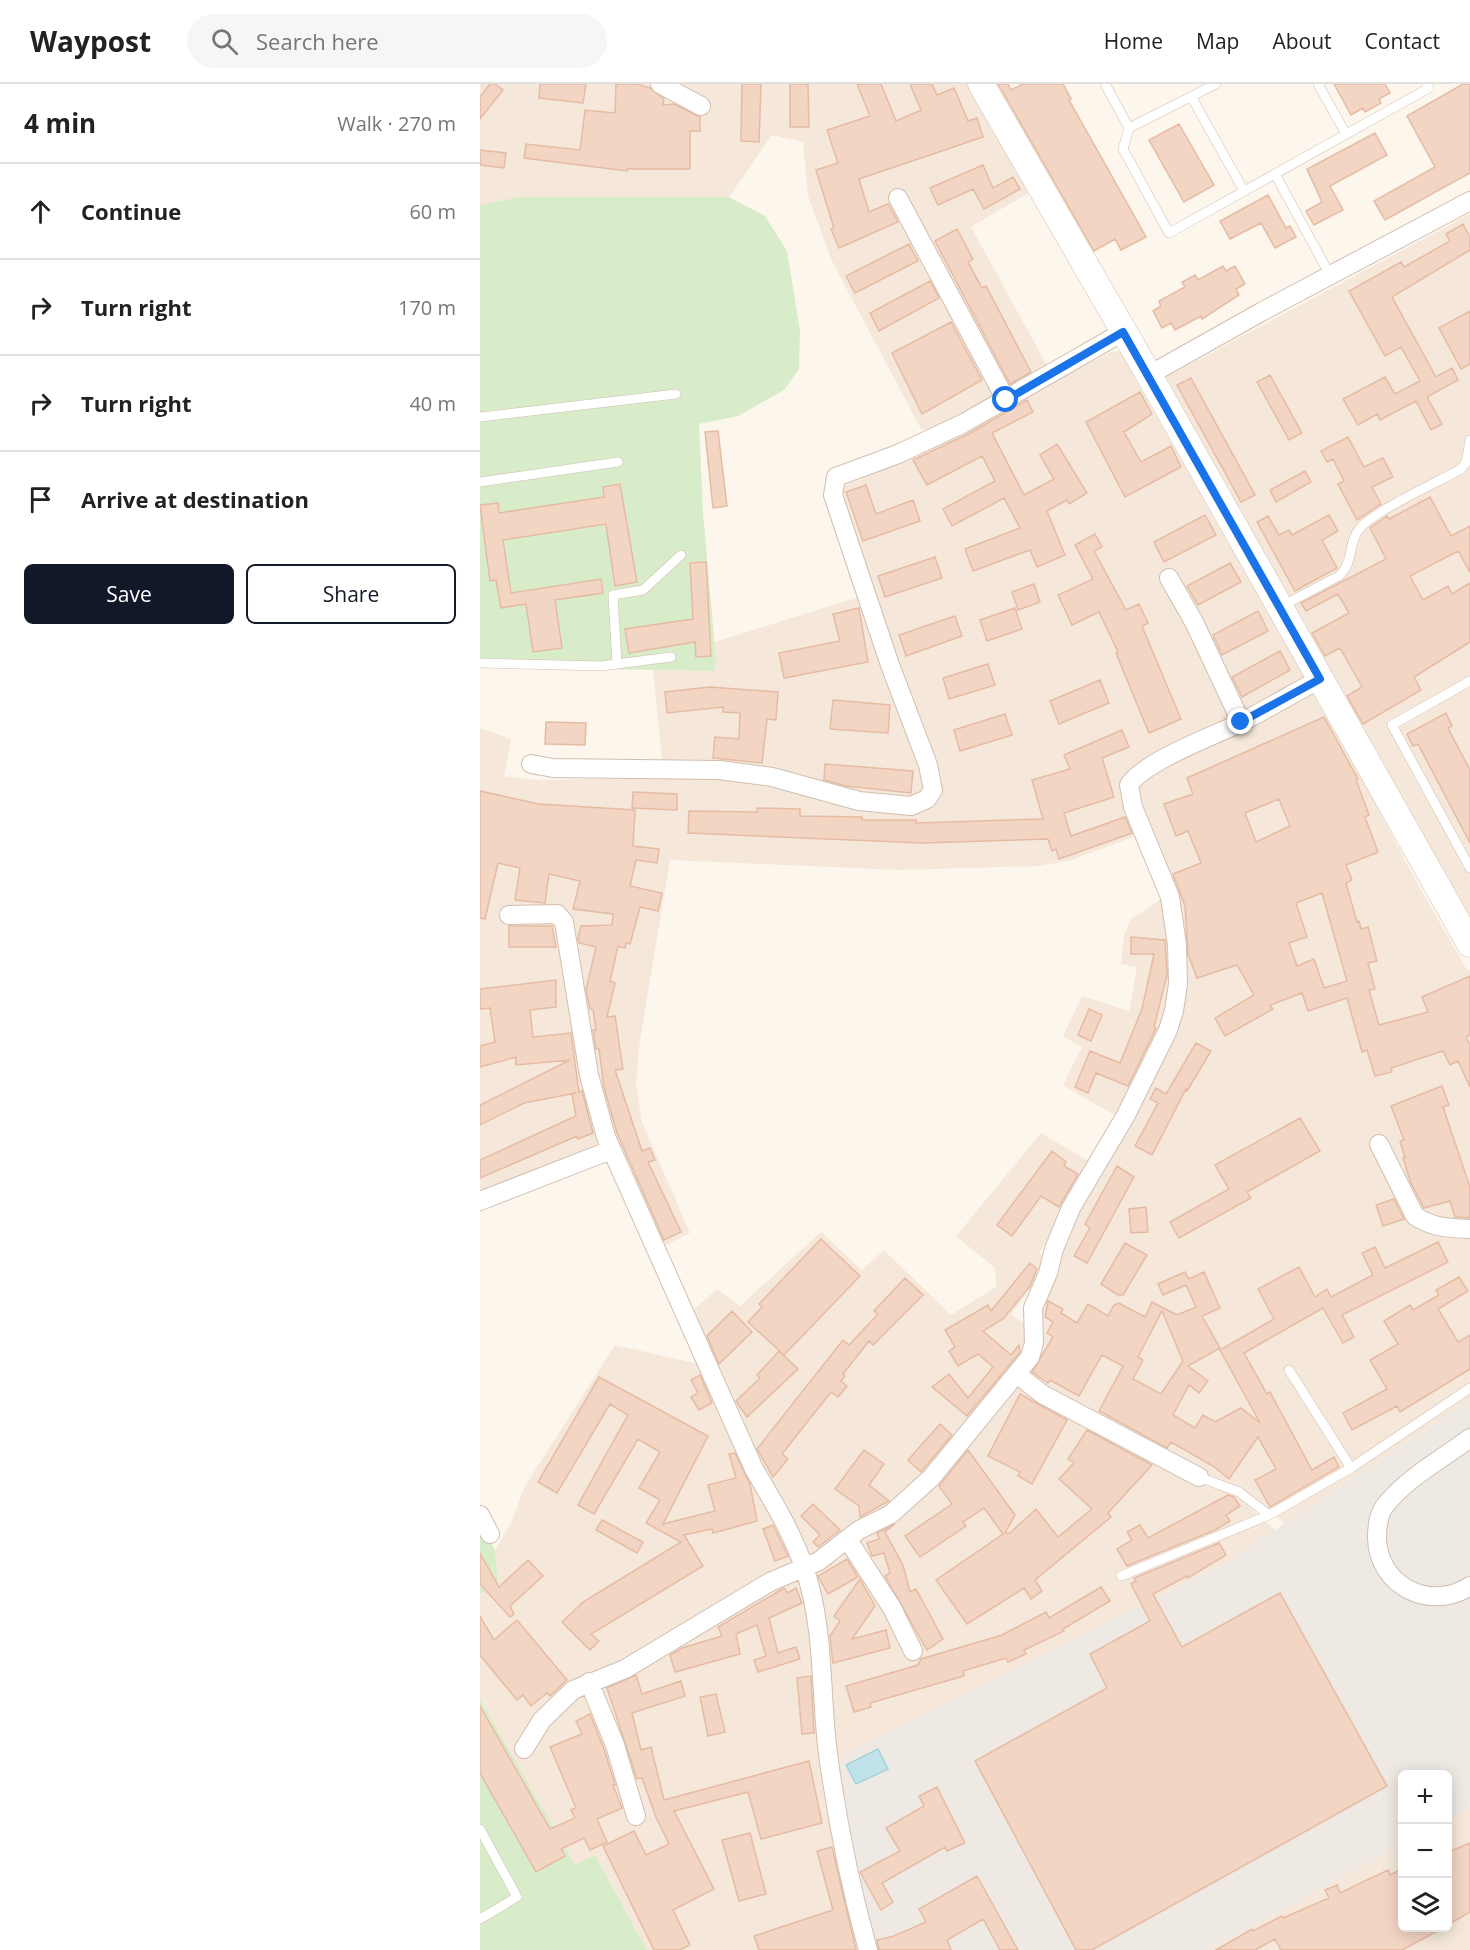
<!DOCTYPE html>
<meta charset="utf-8">
<style>
:root{--surface:#fff;--page:#f6f6f6;--text:#222;--muted:#767676;--line:#e0e0e0;--accent:#111827}
body{margin:0;font-family:"Open Sans",sans-serif;background:var(--page);color:var(--text)}
.controls{position:absolute;right:18px;bottom:18px;display:grid;overflow:hidden;border-radius:9px;box-shadow:0 3px 15px #0003}
.controls button{width:54px;height:54px;display:grid;place-items:center;padding:0;border:0;border-bottom:2px solid var(--line);background:var(--surface);color:var(--text);font:30px sans-serif}
.stop{position:absolute;width:18px;height:18px;margin:-14px;border:4px solid #1a73e8;border-radius:50%;background:#fff}
.stop.end{background:#1a73e8;border-color:#fff;box-shadow:0 2px 6px #0008}
.list{margin:0;padding:0;list-style:none}
h2{display:flex;justify-content:space-between;align-items:center;height:78px;margin:0;padding:0 24px;font-size:26px}
h2 small{font-size:20px;font-weight:400;color:var(--muted)}
.list li{display:grid;grid-template-columns:39px 1fr auto;gap:18px;align-items:center;box-sizing:border-box;height:96px;padding:0 24px;border-top:2px solid var(--line)}
.list b{display:block;font-size:22px;white-space:nowrap}
.list em{font-size:20px;font-style:normal;color:var(--muted)}
.actions{display:flex;gap:12px;padding:18px 24px}
.actions a{flex:1;padding:14px 0;border:2px solid var(--accent);border-radius:9px;text-align:center;font-size:21px;color:var(--accent)}
.actions .main{background:var(--accent);color:#fff}
.icon{flex:none;width:33px;height:33px;fill:none;stroke:currentColor;stroke-width:2;stroke-linecap:round;stroke-linejoin:round}
.map{position:relative;flex:none;width:990px;height:1866px;overflow:hidden}
header{display:flex;align-items:center;gap:36px;box-sizing:border-box;height:84px;padding:0 30px;background:var(--surface);border-bottom:2px solid var(--line)}
header strong{font-size:28px}
nav{display:flex;gap:33px;margin-inline-start:auto;font-size:21px}
.search{width:420px;height:54px;background:var(--page);display:flex;align-items:center;gap:15px;box-sizing:border-box;padding:0 21px;border-radius:33px;color:var(--muted);font-size:22px}
main{display:flex}
aside{flex:1;background:var(--surface)}
.map>svg:first-child{display:block}
.residential{fill:#f5e8da}
.industrial{fill:#efe9e4}
.green{fill:#d8ecc9}
.water{fill:#bfe3e8;stroke:#a5d3da;stroke-width:1.5}
.building{fill:#f3d5c3;stroke:#e6bba3;stroke-width:1.5;fill-rule:evenodd}
.lines{fill:none;stroke-linecap:round;stroke-linejoin:round}
.lane-casing{stroke:#d1beb0;stroke-width:10}
.street-casing{stroke:#d1beb0;stroke-width:20}
.secondary-casing{stroke:#d6c0b0;stroke-width:27}
.lane{stroke:#fff;stroke-width:9}
.street{stroke:#fff;stroke-width:18}
.secondary{stroke:#fff;stroke-width:26}
.route{stroke:#1a73e8;stroke-width:8}
</style>
<header>
<strong>Waypost</strong>
<div class="search"><svg class="icon" aria-label="search" viewBox="0 0 24 24"><circle cx="10" cy="10" r="6"/><path d="M15 15l6 6"/></svg>Search here</div>
<nav><a>Home</a><a>Map</a><a>About</a><a>Contact</a></nav>
</header>
<main>
<aside>
<h2>4 min<small>Walk · 270 m</small></h2>
<ul class="list">
<li><svg class="icon" aria-label="ahead" viewBox="0 0 24 24"><path d="M12 20V5M6 11l6-6 6 6"/></svg><div><b>Continue</b></div><em>60 m</em></li>
<li><svg class="icon" aria-label="right" viewBox="0 0 24 24"><path d="M7 20v-9h11M14 6l5 5-5 5"/></svg><div><b>Turn right</b></div><em>170 m</em></li>
<li><svg class="icon" aria-label="right" viewBox="0 0 24 24"><path d="M7 20v-9h11M14 6l5 5-5 5"/></svg><div><b>Turn right</b></div><em>40 m</em></li>
<li><svg class="icon" aria-label="arrive" viewBox="0 0 24 24"><path d="M6 21V4h12l-3 4 3 4H6"/></svg><div><b>Arrive at destination</b></div></li>
</ul>
<div class="actions"><a class="main">Save</a><a>Share</a></div>
</aside>
<div class="map">
<svg width="990" height="1866" viewBox="0 0 990 1866">
<rect width="100%" height="100%" fill="#fdf6ec"/>
<path class="residential" d="M0 0H489L550 108 491 143 569 285 459 345H441L352 177 328 112 323 58 292 51 249 113H38L0 121Z
M990 130V847L686 293Z
M643 267 654 293 825 594 650 686 643 695 658 751 592 776 559 782 420 786 190 776 160 956 156 1001 162 1038 210 1149 172 1168 119 1065 0 1111V644L31 655 24 692 57 696 184 693 173 586 233 587 236 576 235 558 378 513 362 403 429 374 631 268Z
M838 608 932 790 987 886H990V1316L805 1440 783 1421 744 1398 687 1372 550 1293 548 1284 557 1231 572 1205 582 1158 690 955 703 875 659 715 658 703 674 690Z
M683 814 692 858 687 936 639 1034 583 1001 602 963 583 952 602 912 649 927 657 883 641 880 644 851 651 835Z
M561 1049 614 1080 559 1169 567 1176 565 1186 531 1230 546 1241 549 1265 440 1399 328 1479 278 1382 211 1228 237 1205 260 1222 341 1148 382 1186 404 1166 471 1231 516 1203 515 1184 476 1152Z
M135 1261 223 1281 301 1438 331 1524 346 1725 384 1866H167L115 1771 95 1782 0 1615V1552L7 1541 0 1528V1510L18 1498 15 1466 32 1437 45 1402Z
M534 1298 753 1408 795 1446 747 1478 353 1677 333 1489 362 1474 375 1454 412 1433Z
M990 1723V1866H728L922 1760V1844H968V1735Z"/>
<path class="industrial" d="M990 1316V1723L968 1735V1690H922V1760L728 1866H394L353 1677 747 1478Z"/>
<path class="green" d="M38 113H249L285 132 307 167 320 247 319 285 304 306 258 332 219 340 223 428 236 576 234 587 0 583V121Z
M0 1441 15 1466 18 1498 0 1510Z
M0 1615 95 1781 115 1771 167 1866H0Z"/>
<path class="water" d="M398 1665 408 1685 376 1700 366 1681Z"/>
<path class="building" d="M10 0H15L23 6 0 35V13Z
M60 0H106L103 19 59 14Z
M136 0H157L170 4 184 15 183 21 194 20 220 33V47H210V85H147V87L44 74 46 60 100 66 105 26 135 29Z
M262 0H281L279 58 261 57Z
M310 0H328L329 43H310Z
M377 0H401L416 37 441 26 430 0H452L457 11 474 4 488 37 497 34 503 53 379 95 389 128 408 120 418 138 359 164 351 145 354 144 336 86 358 79 347 46 390 32Z
M518 0H528L531 6 543 0H583L591 15 589 16 666 153 641 166 635 155 614 167Z
M854 0H905L910 9 899 15 901 19 885 28 883 24 871 31Z
M983 0H990V89L905 136 894 117 955 83 927 32Z
M699 40 734 101 704 118 669 56Z
M895 49 907 71 850 102 863 126 834 141 826 127 842 118 827 85Z
M0 66 26 69 24 84 0 81Z
M503 81 513 104 533 93 540 105 504 125 493 105 458 121 450 104Z
M788 111 806 144 810 142 816 153 795 164 781 139 750 155 740 137Z
M983 140 990 153V166L912 213 956 293 972 284 978 296 947 313 962 340 951 346 936 317 900 336 897 330 878 341 863 315 905 293 915 310 940 297 921 263 905 272 869 207 921 178 924 183 970 157 966 150Z
M477 145 493 175 488 178 502 204 506 202 551 288 530 300 455 157Z
M429 160 438 177 375 209 366 192Z
M743 182 746 187 755 182 765 200 756 205 759 211 722 235 721 232 695 246 691 239 682 244 673 227 681 222 679 217 705 203 702 198 715 191 718 196Z
M450 197 459 214 399 247 390 229Z
M990 227V280L981 285 959 244Z
M471 238 502 296 442 330 412 269Z
M790 291 822 349 809 356 777 298Z
M711 294 775 411 761 418 697 301Z
M660 308 672 330 644 348 661 378 691 362 701 383 645 413 606 338Z
M547 316 553 328 512 349 544 411 574 395 560 371 577 360 607 409 589 420 587 416 567 427 585 471 557 483 550 466 493 487 485 465 540 444 524 414 472 442 463 425 515 397 502 372 447 401 433 376 490 349Z
M238 347 247 422 233 424 225 348Z
M868 353 884 383 903 374 913 393 892 403 901 420 877 436 858 400 864 397 853 375 847 378 841 367Z
M825 387 831 398 796 418 790 406Z
M140 400 157 498 135 502 126 440 23 456 31 509 121 495 123 509 75 516 82 564 53 568 46 520 21 524 16 496 10 497 0 421 18 419 19 429 124 413 123 403Z
M386 401 396 430 433 416 440 437 383 457 366 408Z
M950 413 971 452 990 442V488L978 467 930 492 943 516 968 502 972 510 990 499V558L934 593 941 606 883 640 867 612 882 603 860 564 845 572 832 549 869 529 858 510 826 527 821 519 906 475 890 444 907 432 909 435Z
M725 431 736 451 684 478 674 458Z
M849 431 858 447 842 456 857 484 815 507 777 438 788 432 799 451 809 446 812 451Z
M615 450 622 463 614 467 646 526 659 520 668 539 662 542 701 635 669 649 636 569 638 568 619 528 592 541 578 511 613 495 595 461Z
M455 473 462 494 405 513 398 492Z
M226 478 231 572 216 573 215 558 149 569 145 545 213 535 210 479Z
M750 479 761 498 718 521 707 502Z
M554 500 560 518 538 526 532 508Z
M379 524 388 578 304 594 299 569 360 557 353 530Z
M535 524 542 545 507 557 500 536Z
M778 527 788 547 742 571 733 551Z
M475 532 482 552 426 572 419 551Z
M800 567 810 586 762 613 752 593Z
M508 580 515 601 469 615 463 594Z
M620 596 629 619 579 640 570 617Z
M230 603 298 608 296 636 287 635 282 679 233 674 235 653 259 655 260 629 243 628V623L187 629 185 608Z
M353 616 410 621 408 649 350 645Z
M966 629 972 642 968 644 990 686V759L938 660 933 662 927 650Z
M525 630 532 651 480 667 474 646Z
M844 633 878 695 876 696 889 731 885 733 898 768 866 781 872 796 866 799 877 838 879 837 881 845 888 843 897 877 888 879 895 905 889 906 899 941 948 928 942 913 990 892V951L986 953 990 961V1003L978 977 970 981 963 967 911 984 912 988 895 992 887 966 882 968 867 914 828 927 822 909 790 921 793 925 745 952 735 934 774 911 757 881 717 894 708 870 705 822 693 790 721 779 708 747 696 752 684 720 713 710 707 694ZM799 715 810 742 776 758 765 729ZM842 809 867 897 844 904 834 875 817 882 809 859 827 853 816 819Z
M66 638 106 639 105 661 65 660Z
M642 646 649 663 622 674 634 713 584 729 591 752 645 733 652 749 579 775 576 765 572 767 568 755 442 759 208 749 209 727 277 728V724L320 725V732L382 733V736H436V739L563 735 552 696 590 685 584 671Z
M345 680 433 687 431 709 366 702 344 696Z
M0 707 59 720 155 726 153 762 179 765 177 779 156 776 150 802 182 809 178 827 160 823 150 860 146 859 145 864 138 862 130 897 135 899 127 933 135 932 143 985 135 986 162 1067 170 1064 175 1076 168 1078 201 1148 184 1156 137 1049 124 1003 119 965H116L113 946H116L113 926 110 925 106 906 116 863 99 859 98 854 101 842 132 841 133 830 93 825 100 797 69 790 65 819 35 816 40 784 18 779 5 835 0 834Z
M153 708 197 710V726L152 724Z
M29 842H72L76 863H29Z
M651 853 685 856 687 891 674 943 676 944 648 1002 616 989 608 1009 595 1003 610 967 640 979 662 925 674 870H651Z
M76 896V923L50 926 53 953 91 949 99 1008 102 1007 113 1049 98 1055 97 1052 0 1094V1076L96 1032 92 1010 96 1009 44 1019 0 1041V1021L90 976 36 981V973L0 983V962L15 958 10 924 0 925V905Z
M609 925 622 931 611 957 598 951Z
M716 959 731 967 707 1007 706 1005 672 1071 655 1062 678 1019 670 1015 676 1004 686 1010Z
M962 1002 969 1021 963 1023 990 1103V1134L975 1133 970 1117 944 1124 930 1097 923 1074 925 1073 920 1057 924 1056 911 1022Z
M820 1034 840 1067 767 1108 771 1114 699 1154 690 1138 749 1105 735 1081Z
M572 1067 586 1078 584 1082 598 1090 579 1123 561 1112 532 1152 517 1141Z
M637 1082 654 1093 607 1179 594 1172 610 1144 605 1140Z
M914 1115 924 1135 903 1142 896 1121Z
M666 1123 668 1148 651 1149 649 1125Z
M341 1155 380 1192 304 1271 268 1238 282 1223 279 1220Z
M958 1158 968 1178 862 1231 874 1253 863 1259 843 1224 764 1269 787 1310 790 1308 832 1386 854 1373 859 1383 790 1423 775 1396 796 1385 778 1353 749 1395 733 1382 691 1358 687 1364 619 1327 643 1282 622 1271 599 1312 570 1296 568 1299 552 1288 573 1253 567 1249 573 1238 565 1233 568 1217 583 1225 581 1229 597 1239 608 1220 628 1232 634 1221 639 1219 665 1233 672 1218 697 1231 716 1223 706 1201 683 1211 678 1200 705 1188 709 1195 724 1188 740 1224 722 1232 740 1264 708 1282 728 1297 719 1309 709 1301 693 1331 715 1344 723 1331 735 1338 761 1324 780 1339 740 1266 794 1235 778 1205 819 1183 835 1213 847 1205 851 1213 893 1191 882 1169 895 1163 905 1184ZM682 1227 703 1277 681 1310 653 1295 663 1276 658 1273Z
M645 1159 667 1171 643 1211H638L621 1200Z
M550 1179 557 1185 550 1202 523 1235 503 1247 531 1271 539 1261 540 1268 487 1332 452 1303 469 1290 488 1314 513 1283 498 1270 478 1282 469 1267 475 1263 465 1246 508 1221 511 1227Z
M979 1193 988 1207 958 1225 978 1258 990 1251V1285L920 1328 917 1322 872 1346 863 1329 907 1305 890 1276 918 1260 904 1237 930 1221 933 1226 959 1211 956 1206Z
M425 1194 443 1211 393 1261 389 1257 363 1290 365 1292 361 1297 367 1302 358 1313 351 1308 302 1370 308 1375 293 1393 277 1365 363 1256 369 1261 398 1230 394 1227Z
M252 1227 272 1248 239 1280 227 1252Z
M299 1267 318 1285 267 1333 256 1317 280 1294 277 1291Z
M220 1291 232 1319 219 1326 211 1313 218 1309 211 1296Z
M119 1293 228 1352 183 1440 235 1427 228 1401 256 1394 249 1370 255 1369 270 1400 277 1437 233 1449 232 1445 204 1451 223 1482 111 1550 119 1557 110 1566 82 1538 103 1518 201 1458 166 1439 180 1416 159 1404 180 1368 158 1355 114 1430 98 1421 148 1331 130 1320 77 1409 58 1398Z
M540 1310 587 1336 552 1400 538 1392 540 1388 508 1372Z
M460 1340 472 1351 441 1388 428 1376Z
M607 1346 672 1381 628 1429 631 1433 555 1496 562 1507 551 1515 544 1504 487 1540 456 1496 523 1450 504 1424 483 1438 486 1442 440 1473 425 1452 472 1420 459 1402 488 1366 535 1431 525 1449H530L556 1425 578 1453 612 1425 579 1395 594 1379 588 1375Z
M384 1366 404 1380 389 1401 409 1417 380 1433 379 1422 355 1405Z
M748 1411 754 1413 760 1422 746 1431 750 1437 735 1446 647 1482 637 1465 652 1456 647 1448 660 1441 668 1454Z
M333 1420 360 1446 338 1463 333 1458 340 1451 321 1432Z
M122 1436 163 1458 157 1469 116 1446Z
M415 1440 405 1448 423 1481 430 1508 436 1505 463 1555 447 1566 405 1492 410 1489 404 1469 392 1472 387 1459 399 1455 397 1449Z
M293 1441 308 1472 295 1477 283 1445Z
M739 1459 746 1471 708 1494 707 1492 673 1510 702 1563 800 1509 907 1702 612 1866H596L495 1677 627 1604 610 1570 670 1537 651 1500 656 1497 654 1494Z
M0 1469 19 1503 48 1476 63 1492 30 1522 34 1530 30 1533 0 1500Z
M367 1475 378 1493 348 1510 338 1492Z
M380 1495 395 1522 372 1555 406 1546 410 1564 353 1579 350 1552 360 1537 354 1532Z
M621 1503 630 1517 583 1545 584 1547 544 1566 546 1570 528 1578 526 1574 483 1587 484 1592 390 1619 391 1623 374 1628 366 1602 438 1581 441 1575 522 1551 566 1528 569 1534Z
M304 1504 308 1509 316 1504 322 1519 289 1534 298 1569 316 1563 320 1575 278 1588 274 1576 286 1572 277 1541 256 1550 260 1570 195 1588 190 1571 202 1564 242 1552 238 1543Z
M0 1532 14 1556 37 1536 87 1596 70 1612 67 1609 51 1622 43 1611 37 1616 0 1571Z
M156 1591 162 1610 201 1597 205 1612 152 1629 161 1666 171 1663 184 1716 329 1677 342 1739 281 1755 268 1708 194 1727 234 1805 193 1826 210 1861 199 1866H174L123 1762 154 1747 166 1771 189 1760 176 1733 162 1694 157 1695 127 1604Z
M331 1592 334 1649 322 1650 317 1594Z
M236 1610 245 1648 228 1652 220 1613Z
M0 1622 70 1745 95 1734 91 1726 96 1724 70 1663 102 1650 96 1637 110 1630 124 1665 135 1701H133L142 1724 117 1735 127 1758 110 1766 104 1754 81 1765 85 1772 56 1788 0 1689Z
M457 1703 485 1759 467 1767 465 1763 402 1799 413 1818 401 1826 380 1788 420 1767 406 1744 444 1722 439 1712Z
M270 1749 286 1810 259 1817 242 1756Z
M990 1759V1828L968 1841V1768Z
M352 1763 376 1866H279L274 1852 353 1826 337 1767Z
M922 1785V1844H963L922 1866H801L795 1855 775 1866H736L772 1845 773 1847 802 1832 803 1834 849 1814 845 1806 857 1801 860 1809 908 1786 910 1791Z
M497 1792 538 1866H520L503 1835 467 1856 471 1866H399L397 1856 414 1852 446 1838 439 1825Z"/>
<g class="lines">
<defs>
<path id="lane" d="M625 0 649 44 643 65 689 149 949 4 947 0
M838 0 866 50
M712 14 764 107
M649 44 736 0
M795 90 850 191
M0 333 196 310
M0 398 138 378
M800 523 859 492C875 477 867 458 881 443 900 424 956 399 981 385L986 379 990 356
M0 579 121 582 191 573
M137 580 133 511 163 506 201 471
M990 597 912 641 990 784
M809 1286 871 1384
M719 1393 759 1408 789 1431
M641 1492 789 1431 871 1384 990 1304
M0 1745 37 1813 0 1835"/>
<path id="street" d="M180 0 221 22
M418 114 526 316
M669 291 783 227 990 117
M689 494 714 538 761 638
M51 680 73 684 239 686 292 693 379 717 431 722 447 715 453 706 448 681 410 581 353 411 356 393 418 370 484 339 643 248
M29 831 77 830 84 838 109 991 126 1053 274 1385C293 1417 313 1450 325 1486 345 1546 340 1609 348 1670 357 1736 370 1802 388 1866
M899 1060 935 1132C953 1144 969 1144 990 1145
M0 1117 131 1066
M537 1290 562 1310 719 1393
M990 1354C962 1375 925 1395 904 1423 898 1432 897 1444 897 1454 898 1502 950 1528 990 1502
M0 1431 10 1450
M368 1456 412 1524 433 1567
M109 1598 135 1661 156 1732
M44 1665 62 1636 93 1606 145 1585 290 1498 339 1477 379 1446 411 1430 451 1394 550 1273 554 1259 553 1224 568 1189 574 1165 591 1124 646 1031 688 946 694 927 698 900 697 861 690 813 653 723 649 701C665 677 731 653 760 639 787 625 814 609 840 595"/>
<path id="secondary" d="M501 0 669 291 990 860"/>
</defs>
<use href="#lane" class="lane-casing"/>
<use href="#street" class="street-casing"/>
<use href="#secondary" class="secondary-casing"/>
<use href="#lane" class="lane"/>
<use href="#street" class="street"/>
<use href="#secondary" class="secondary"/>
</g>
<g class="lines">
<path class="route" d="M526 316 643 248 840 595 761 638"/>
</g>
</svg>
<div class="controls">
<button>+</button>
<button>−</button>
<button><svg class="icon" aria-label="layers" viewBox="0 0 24 24"><path d="M12 4l9 5-9 5-9-5zM3 14l9 5 9-5"/></svg></button>
</div>
<div class="stop" style="left:526px;top:316px"></div>
<div class="stop end" style="left:761px;top:638px"></div>
</div>
</main>
